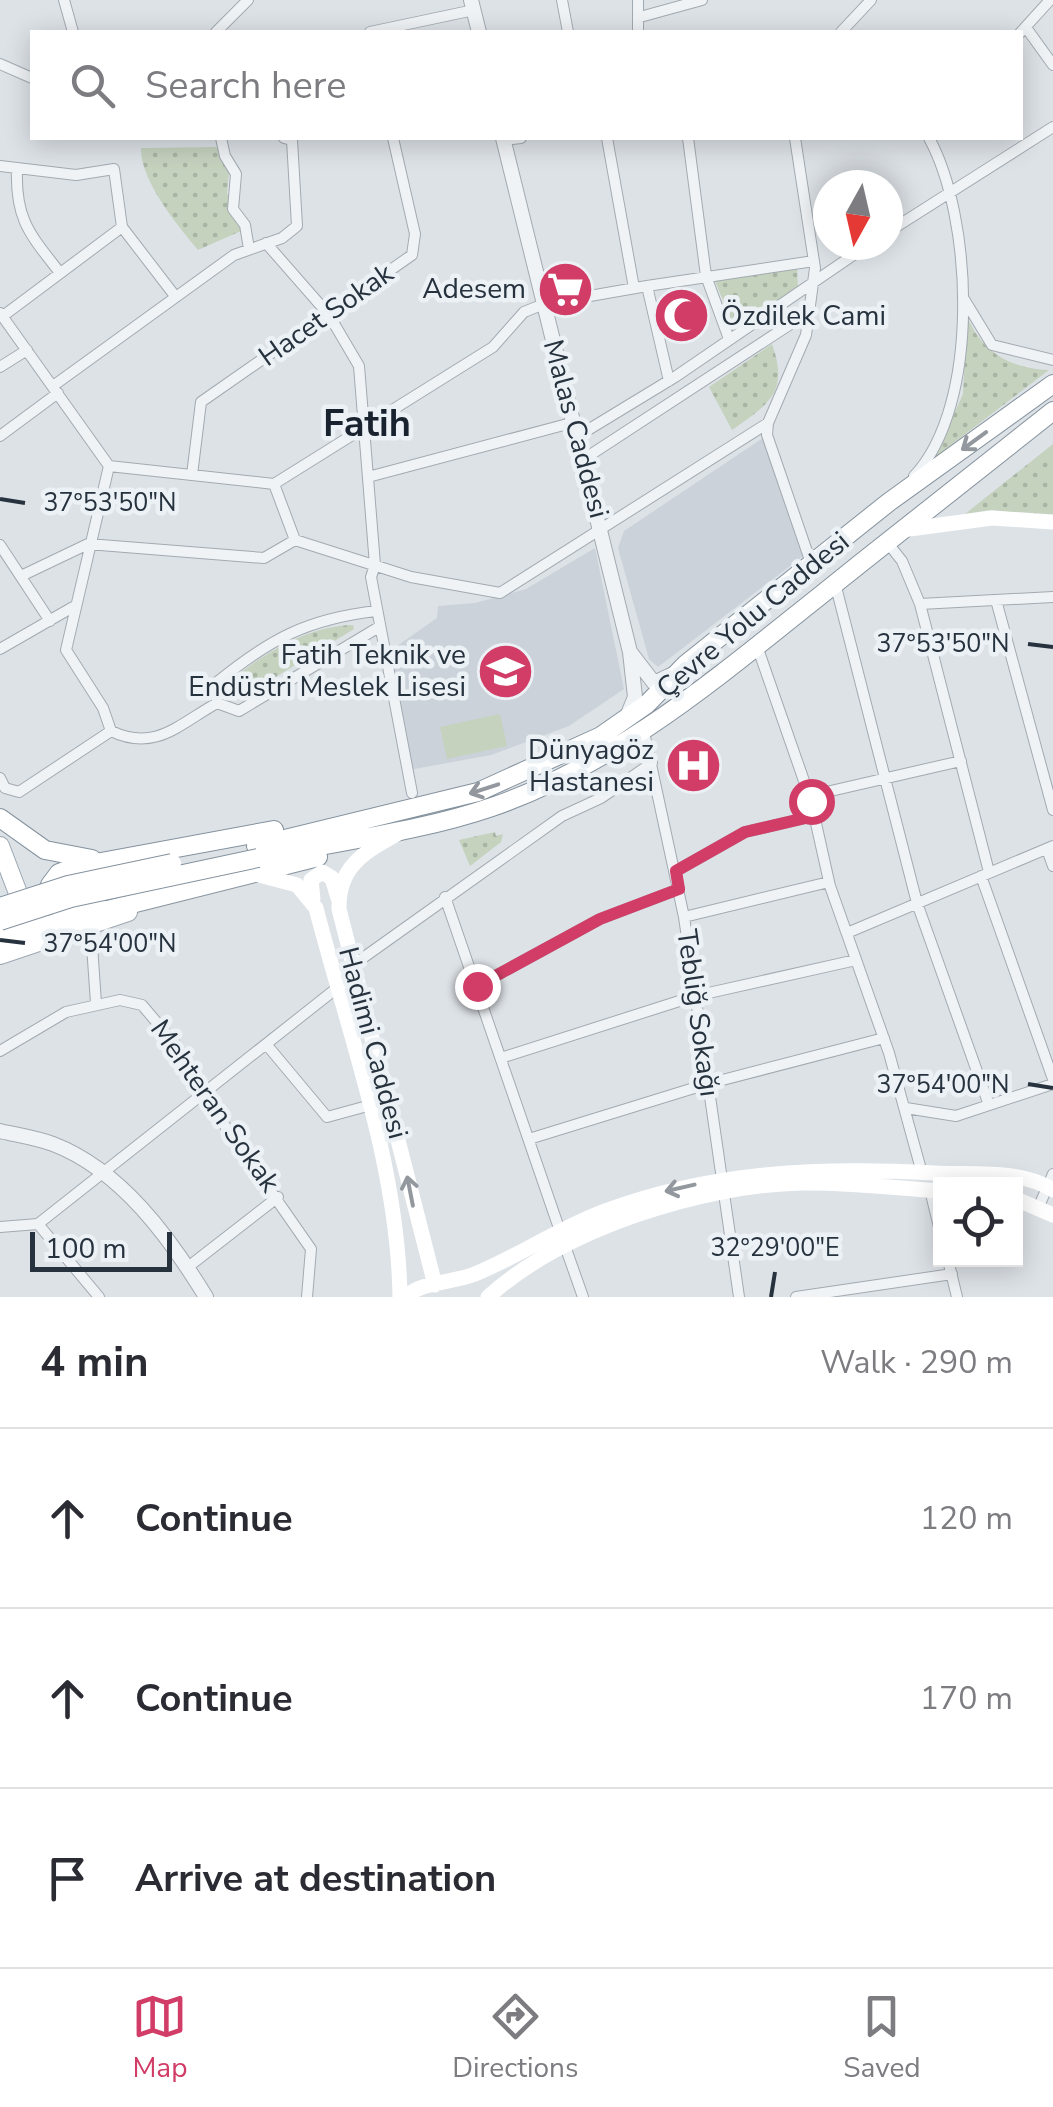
<!DOCTYPE html>
<meta charset="utf-8">
<style>
:root{--surface:#fff;--page:#f7f7f7;--text:#2b2b33;--muted:#7c7c81;--line:#e1e1e2;--accent:#d13d67}
body{margin:0;font-family:"Nunito Sans",sans-serif;background:var(--page);color:var(--text)}
.controls{position:absolute;right:30px;bottom:30px;display:grid;overflow:hidden;border-radius:0px;box-shadow:0 5px 25px #0003}
.controls button{width:90px;height:90px;display:grid;place-items:center;padding:0;border:0;border-bottom:2px solid var(--line);background:var(--surface);color:var(--text);font:50px sans-serif}
.compass{position:absolute;left:813px;top:170px;width:90px;height:90px;border-radius:50%;background:var(--surface);box-shadow:0 5px 25px #0003;rotate:188deg}
.scale{position:absolute;left:30px;bottom:25px;width:142px;box-sizing:border-box;padding-left:10px;border:5px solid #26323e;border-top:0;font-size:28px;line-height:35px;white-space:nowrap;color:#26323e;-webkit-text-stroke:8px #ecf1f5;paint-order:stroke}
.stop{position:absolute;width:30px;height:30px;margin:-22px;border:8px solid #d13d67;border-radius:50%;background:#fff}
.stop.end{background:#d13d67;border-color:#fff;box-shadow:0 2px 10px #0008}
.list{margin:0;padding:0;list-style:none}
h2{display:flex;justify-content:space-between;align-items:center;height:130px;margin:0;padding:0 40px;font-size:42px}
h2 small{font-size:32px;font-weight:400;color:var(--muted)}
.list li{display:grid;grid-template-columns:65px 1fr auto;gap:30px;align-items:center;box-sizing:border-box;height:180px;padding:0 40px;border-top:2px solid var(--line)}
.list b{display:block;font-size:38px;white-space:nowrap}
.list em{font-size:32px;font-style:normal;color:var(--muted)}
.icon{flex:none;width:55px;height:55px;fill:none;stroke:currentColor;stroke-width:2;stroke-linecap:round;stroke-linejoin:round}
.map{position:relative;flex:none;width:1053px;height:1297px;overflow:hidden}
.search{position:absolute;background:var(--surface);box-shadow:0 5px 25px #0003;left:30px;right:30px;top:30px;height:110px;display:flex;align-items:center;gap:25px;box-sizing:border-box;padding:0 35px;border-radius:0px;color:var(--muted);font-size:38px}
.sheet{height:670px;background:var(--surface)}
nav{display:flex;justify-content:space-around;align-items:center;box-sizing:border-box;height:140px;border-top:2px solid var(--line);background:var(--surface);font-size:28px;color:var(--muted)}
nav a{display:grid;justify-items:center;gap:5px}
nav .on{color:var(--accent)}
.map>svg:first-child{display:block}
.built{fill:#cbd2d9}
.green{fill:url(#green-dots)}
.pitch{fill:#c5d2be}
.lines{fill:none;stroke-linecap:round;stroke-linejoin:round}
.minor-casing{stroke:#a2aab1;stroke-width:12}
.tertiary-casing{stroke:#a2aab1;stroke-width:16}
.primary-casing{stroke:#9ca8b3;stroke-width:20}
.trunk-casing{stroke:#84929e;stroke-width:20}
.minor{stroke:#f0f3f6;stroke-width:10}
.tertiary{stroke:#f0f3f6;stroke-width:14}
.secondary{stroke:#fff;stroke-width:15}
.primary{stroke:#fff;stroke-width:18}
.trunk{stroke:#fff;stroke-width:18}
.trunk-bridge-casing{stroke:#84929e;stroke-width:20;stroke-linecap:butt}
.trunk-bridge{stroke:#fff;stroke-width:18}
.oneway{stroke:#92989e}
.route{stroke:#d13d67;stroke-width:12}
.ticks{fill:none;stroke:#26323e;stroke-width:4}
.labels{text-anchor:middle;dominant-baseline:central;stroke-width:9;stroke-linejoin:round;paint-order:stroke}
.poi-label{font-size:28px;fill:#26323e;stroke:#ecf1f5;text-anchor:end}
.street-label{font-size:28px;fill:#26323e;stroke:#ecf1f5}
.district-label{font-size:38px;font-weight:bold;fill:#19232f;stroke:#ecf1f5}
.ticks-label{font-size:25px;text-anchor:middle;fill:#26323e;stroke:#ecf1f5;stroke-width:9;stroke-linejoin:round;paint-order:stroke}
</style>
<div class="map">
<svg width="1053" height="1297" viewBox="0 0 1053 1297">
<defs>
<pattern id="green-dots" width="8" height="8" patternUnits="userSpaceOnUse" patternTransform="scale(2.5)"><rect width="8" height="8" fill="#c5d2be"/><path d="M2 2h.1M6 6h.1" fill="none" stroke="#a9b5a4" stroke-width="1.8" stroke-linecap="round"/></pattern>
</defs>
<rect width="100%" height="100%" fill="#dde2e7"/>
<path class="built" d="M763 438 803 556 658 667 649 659 618 548 624 531Z
M595 548 624 689 569 726 491 755 409 770 387 653 437 618 438 606 475 603 526 589Z"/>
<path class="green" d="M216 147 230 162 227 193 241 231 198 250C177 225 140 180 141 148Z
M797 268 798 287 734 327 715 281Z
M967 316C982 353 1010 368 1049 370L934 458 963 394Z
M772 344C789 392 770 403 732 430L709 387Z
M1053 444V516L990 510 965 514Z
M353 625 354 629 238 700 225 695V685C260 656 305 626 353 625Z
M495 832 496 836 503 834 501 842 470 866 459 840Z"/>
<path class="pitch" d="M500 714 507 746 447 759 440 727Z"/>
<g class="lines">
<defs>
<path id="minor" d="M64 0 73 32
M562 0 568 32
M640 17 702 0
M1027 29 1053 65
M216 32 248 0
M370 32 474 10
M638 32V0
M841 32 871 0
M1020 33 1050 0
M0 64 32 78
M221 138 225 156 236 174 233 209 245 225 249 249
M607 138 634 288
M688 138 706 276 729 339
M504 140 521 138
M0 166 76 175 114 169 122 227 175 296
M17 168C15 220 30 234 60 273
M888 232 1053 127
M266 243 329 315 359 366 375 565 371 577 412 793
M647 286 814 261
M964 299 992 345 1053 360
M0 313 109 466 274 484 493 347 524 312 544 304 647 286 669 381
M3 316 122 227
M0 367 27 350
M53 386 234 255 282 238 297 226 292 140 284 138
M768 423 767 435 812 566
M0 436 58 393
M578 436 675 377 868 245
M584 459 809 312
M109 466 66 650 103 708 111 731C155 752 178 725 217 703L216 683C270 639 307 619 376 611
M192 475 201 402 412 255 415 234 393 138
M914 476C981 405 973 218 929 138
M368 477 575 422
M274 484 295 540
M887 542 902 561 920 604 989 872
M0 545 50 621
M21 576 88 544 264 558 295 540 411 577 500 593 768 423 806 335 815 268 795 138
M835 583 917 903 989 1105
M996 600 1053 810
M920 604 1053 597
M757 646 811 801 830 886 889 1053 922 1173
M0 649 73 607
M217 703 239 711 379 627
M644 732 684 917 739 1297
M0 778 5 788 19 792 111 731
M809 796 961 761
M1047 849 1053 866
M676 871 745 832 814 816
M981 876 1053 1079
M445 897 560 1231
M684 917 829 882
M96 925 91 931 96 1003
M847 933 1053 846
M353 965 562 816 601 798 652 763
M477 986 600 919 679 889
M266 1044 327 1117 371 1105
M0 1051 66 1012 120 1000 142 1005 176 1045 207 1100 311 1249 307 1297
M501 1058 695 996 856 960
M906 1108 956 1116 1053 1084
M529 1139 707 1084 884 1038
M930 1190 940 1231
M1039 1206 1053 1174
M38 1224 99 1297
M0 1227 38 1224 337 988
M565 1246 583 1297
M948 1260 957 1297
M188 1267 278 1197
M796 1297 952 1274"/>
<path id="tertiary" d="M471 0 479 32
M503 138 630 652 635 697 626 719
M631 653 654 683 673 674
M0 1131C17 1135 37 1138 53 1144 121 1170 170 1238 206 1297"/>
<path id="primary" d="M0 846 26 914
M0 955 128 912"/>
<path id="trunk" d="M0 818 45 850 92 859
M256 846 478 792 601 736 647 704 686 664 889 502 1053 384
M262 857C338 841 419 832 492 807 617 764 719 676 821 595 898 533 976 472 1053 411
M101 909H60L51 899 50 885 59 873 74 867 274 830
M0 937 318 857"/>
</defs>
<use href="#minor" class="minor-casing"/>
<use href="#tertiary" class="tertiary-casing"/>
<use href="#primary" class="primary-casing"/>
<use href="#trunk" class="trunk-casing"/>
<use href="#minor" class="minor"/>
<use href="#tertiary" class="tertiary"/>
<path class="secondary" d="M902 530 992 518 1053 522
M397 834C363 853 338 867 339 909L435 1285
M259 875 297 885 316 908C349 1036 398 1164 400 1297
M313 899 311 880 322 872 332 878 338 898
M1016 1199 1053 1215
M405 1297C423 1281 452 1283 475 1274 519 1256 559 1228 605 1211 714 1171 819 1167 934 1173 972 1175 1020 1169 1053 1190
M488 1297C563 1229 702 1185 802 1183 849 1182 894 1188 940 1191"/>
<use href="#primary" class="primary"/>
<use href="#trunk" class="trunk"/>
<defs>
<path id="trunk-bridge" d="M0 907 68 885 172 863
M0 921 71 898 258 858"/>
</defs>
<use href="#trunk-bridge" class="trunk-bridge-casing"/>
<use href="#trunk-bridge" class="trunk-bridge"/>
</g>
<defs><path id="oneway-shaft" d="M-6 0H5M1.5-3L5.5 0L1.5 3" fill="none" stroke-width="1.6" stroke-linecap="round" stroke-linejoin="round" transform="scale(2.5)"/></defs>
<g class="oneway">
<use href="#oneway-shaft" transform="translate(974 441) rotate(144)"/>
<use href="#oneway-shaft" transform="translate(484 789) rotate(162)"/>
<use href="#oneway-shaft" transform="translate(680 1188) rotate(167)"/>
<use href="#oneway-shaft" transform="translate(410 1191) rotate(-101)"/>
</g>
<g class="lines">
<path class="route" d="M477 986 600 919 679 889 676 871 745 832 814 816 811 801"/>
</g>
<path class="ticks" d="M0 499 25 503M1028 644 1053 647M0 940 25 943M1028 1084 1053 1088M771 1297 775 1272"/>
<defs>
<symbol id="supermarket-disc" viewBox="-11 -11 22 22"><circle r="9.5" fill="#d13d67" stroke="#ecf1f5"/><path d="M-6-5.5h2.5l.6 2H6L4.5 2H-2.5L-4.4-4H-6ZM-1.5 3.2a1.3 1.3 0 1 0 .1 0ZM3 3.2a1.3 1.3 0 1 0 .1 0Z" fill="#fff"/></symbol>
<symbol id="mosque-disc" viewBox="-11 -11 22 22"><circle r="9.5" fill="#d13d67" stroke="#ecf1f5"/><path d="M3.5-4.9A6 6 0 1 0 3.5 4.9A5 5 0 1 1 3.5-4.9Z" fill="#fff"/></symbol>
<symbol id="school-disc" viewBox="-11 -11 22 22"><circle r="9.5" fill="#d13d67" stroke="#ecf1f5"/><path d="M0-5L7-2L0 1L-7-2ZM-4 1L0 2.5L4 1V4Q0 6-4 4Z" fill="#fff"/></symbol>
<symbol id="hospital-disc" viewBox="-11 -11 22 22"><circle r="9.5" fill="#d13d67" stroke="#ecf1f5"/><path d="M-5-5h3v3.5h4V-5h3V5h-3V1.5h-4V5h-3Z" fill="#fff"/></symbol>
</defs>
<g fill-rule="evenodd">
<use href="#supermarket-disc" x="534" y="258" width="63" height="63"/>
<use href="#mosque-disc" x="650" y="284" width="63" height="63"/>
<use href="#school-disc" x="474" y="640" width="63" height="63"/>
<use href="#hospital-disc" x="662" y="734" width="63" height="63"/>
</g>
<g class="labels">
<g class="poi-label">
<text x="526" y="289">Adesem</text>
<text x="721" y="316" text-anchor="start">Özdilek Cami</text>
<text x="466" y="655">Fatih Teknik ve<tspan x="466" dy="32">Endüstri Meslek Lisesi</tspan></text>
<text x="654" y="750">Dünyagöz<tspan x="654" dy="32">Hastanesi</tspan></text>
</g>
<g class="street-label">
<text transform="translate(326 315) rotate(-35)">Hacet Sokak</text>
<text transform="translate(576 429) rotate(75)">Malas Caddesi</text>
<text transform="translate(753 615) rotate(-40)">Çevre Yolu Caddesi</text>
<text transform="translate(698 1013) rotate(82)">Tebliğ Sokağı</text>
<text transform="translate(373 1043) rotate(75)">Hadimi Caddesi</text>
<text transform="translate(215 1106) rotate(55)">Mehteran Sokak</text>
</g>
<g class="district-label">
<text x="367" y="423">Fatih</text>
</g>
</g>
<g class="ticks-label">
<text x="110" y="511">37°53'50"N</text>
<text x="943" y="652">37°53'50"N</text>
<text x="110" y="952">37°54'00"N</text>
<text x="943" y="1093">37°54'00"N</text>
<text x="775" y="1256">32°29'00"E</text>
</g>
</svg>
<div class="controls">
<button><svg class="icon" aria-label="locate" viewBox="0 0 24 24"><circle cx="12" cy="12" r="6"/><path d="M12 2v4M12 18v4M2 12h4M18 12h4"/></svg></button>
</div>
<svg class="compass" viewBox="-18 -18 36 36"><path d="M0-13l5 13h-10z" fill="#e53935"/><path d="M0 13l5-13h-10z" fill="#7c7c81"/></svg>
<div class="scale">100 m</div>
<div class="stop" style="left:811px;top:801px"></div>
<div class="stop end" style="left:477px;top:986px"></div>
<div class="search"><svg class="icon" aria-label="search" viewBox="0 0 24 24"><circle cx="10" cy="10" r="6"/><path d="M15 15l6 6"/></svg>Search here</div>
</div>
<section class="sheet">
<h2>4 min<small>Walk · 290 m</small></h2>
<ul class="list">
<li><svg class="icon" aria-label="ahead" viewBox="0 0 24 24"><path d="M12 20V5M6 11l6-6 6 6"/></svg><div><b>Continue</b></div><em>120 m</em></li>
<li><svg class="icon" aria-label="ahead" viewBox="0 0 24 24"><path d="M12 20V5M6 11l6-6 6 6"/></svg><div><b>Continue</b></div><em>170 m</em></li>
<li><svg class="icon" aria-label="arrive" viewBox="0 0 24 24"><path d="M6 21V4h12l-3 4 3 4H6"/></svg><div><b>Arrive at destination</b></div></li>
</ul>
</section>
<nav>
<a class="on"><svg class="icon" aria-label="map" viewBox="0 0 24 24"><path d="M3 6l6-2 6 2 6-2v14l-6 2-6-2-6 2zM9 4v14M15 6v14"/></svg>Map</a>
<a><svg class="icon" aria-label="directions" viewBox="0 0 24 24"><path d="M12 3l9 9-9 9-9-9zM9 14v-3h6M13 9l2 2-2 2"/></svg>Directions</a>
<a><svg class="icon" aria-label="saved" viewBox="0 0 24 24"><path d="M7 4h10v16l-5-4-5 4z"/></svg>Saved</a>
</nav>
